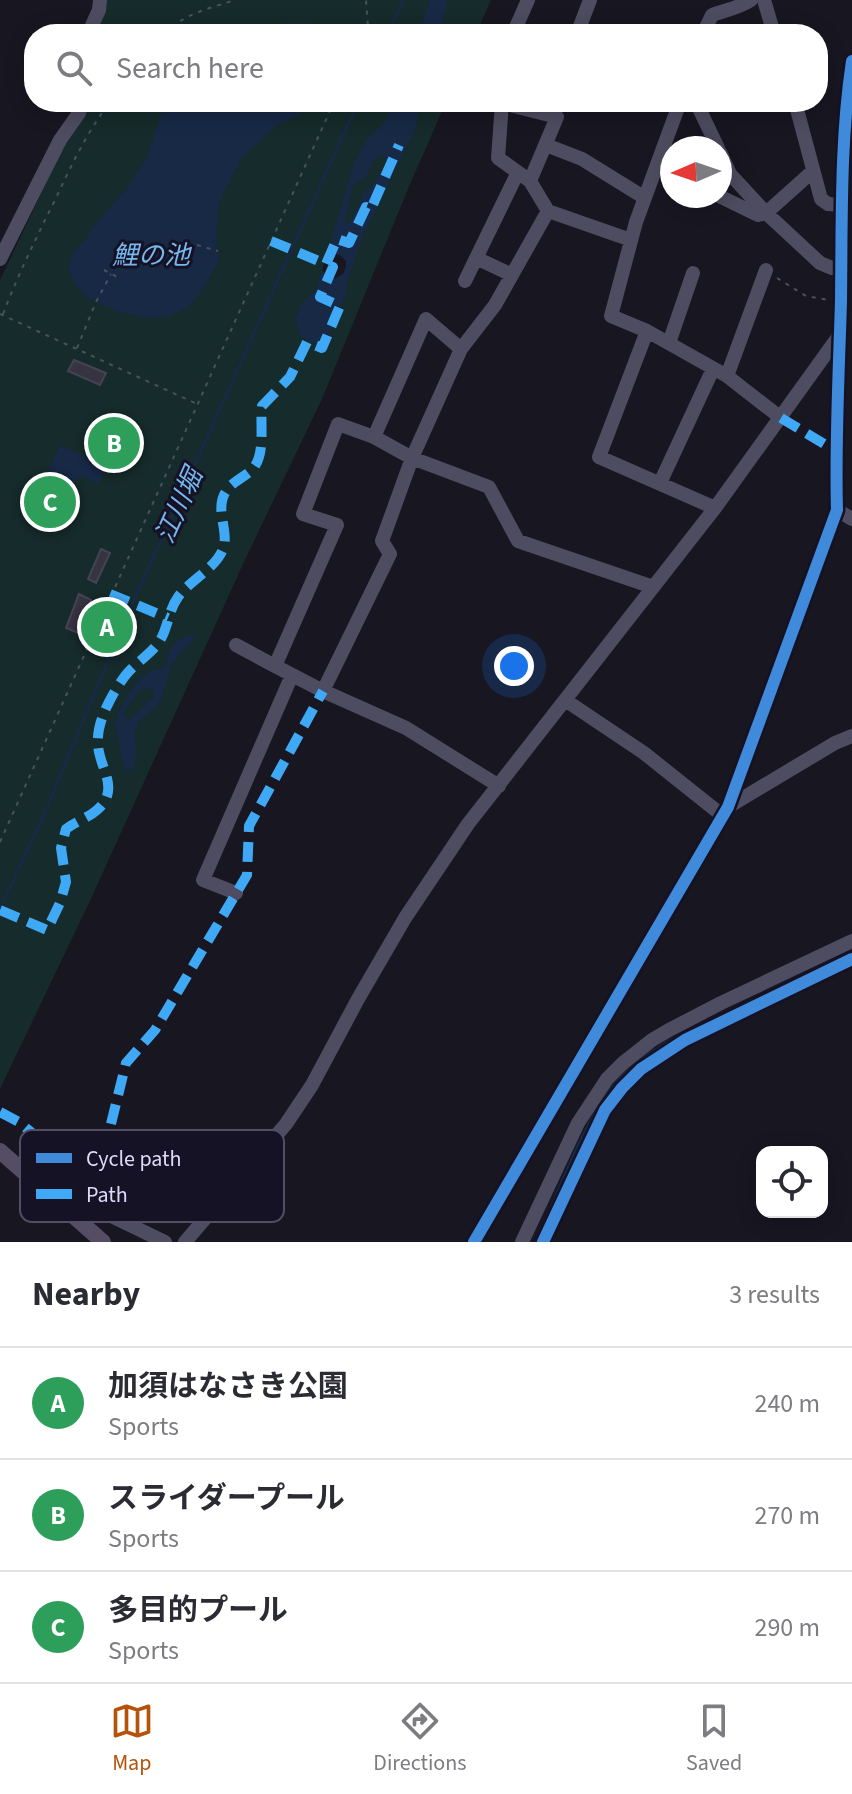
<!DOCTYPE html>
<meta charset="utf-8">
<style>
:root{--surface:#fff;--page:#f2f2f3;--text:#2b2b33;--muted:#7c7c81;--line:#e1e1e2;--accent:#b45309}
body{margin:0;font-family:"Source Sans 3","Noto Sans JP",sans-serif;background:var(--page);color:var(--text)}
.controls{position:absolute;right:24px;bottom:24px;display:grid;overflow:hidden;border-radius:16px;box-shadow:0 4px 20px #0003}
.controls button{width:72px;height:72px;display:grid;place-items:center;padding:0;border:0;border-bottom:2px solid var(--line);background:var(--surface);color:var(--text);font:40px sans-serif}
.compass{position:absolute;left:660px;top:136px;width:72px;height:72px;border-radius:50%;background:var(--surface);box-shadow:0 4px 20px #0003;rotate:268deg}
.you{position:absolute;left:514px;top:666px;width:28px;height:28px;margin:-20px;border:6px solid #fff;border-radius:50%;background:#1a73e8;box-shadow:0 0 0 12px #1a73e833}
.badge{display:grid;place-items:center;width:52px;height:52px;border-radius:50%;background:var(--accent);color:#fff;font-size:26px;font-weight:700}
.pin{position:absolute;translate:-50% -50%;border:4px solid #fff;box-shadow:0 2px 8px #0006}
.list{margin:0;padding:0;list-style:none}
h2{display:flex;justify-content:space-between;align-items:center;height:104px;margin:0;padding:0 32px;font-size:34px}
h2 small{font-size:26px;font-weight:400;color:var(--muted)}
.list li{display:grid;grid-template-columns:52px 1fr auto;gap:24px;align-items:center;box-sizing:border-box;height:112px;padding:0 32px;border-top:2px solid var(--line)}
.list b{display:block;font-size:30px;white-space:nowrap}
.list p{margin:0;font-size:26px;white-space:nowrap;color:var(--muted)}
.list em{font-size:26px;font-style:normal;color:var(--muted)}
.icon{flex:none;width:44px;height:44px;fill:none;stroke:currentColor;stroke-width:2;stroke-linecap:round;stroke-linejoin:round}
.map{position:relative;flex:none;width:852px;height:1242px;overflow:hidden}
.search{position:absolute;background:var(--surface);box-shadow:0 4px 20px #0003;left:24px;right:24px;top:24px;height:88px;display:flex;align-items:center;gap:20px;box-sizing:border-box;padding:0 28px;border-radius:32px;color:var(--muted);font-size:30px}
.sheet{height:440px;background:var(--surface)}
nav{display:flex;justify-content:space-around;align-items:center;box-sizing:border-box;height:112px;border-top:2px solid var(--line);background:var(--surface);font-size:22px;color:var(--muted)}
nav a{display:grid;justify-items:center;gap:4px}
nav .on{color:var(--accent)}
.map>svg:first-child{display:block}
.green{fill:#162b2b}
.water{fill:#172945;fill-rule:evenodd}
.pier{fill:#181621}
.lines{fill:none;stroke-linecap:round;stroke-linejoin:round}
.stream{stroke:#172945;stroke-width:3}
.building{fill:#373442;stroke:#454353;stroke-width:2}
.path{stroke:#48525d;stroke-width:2;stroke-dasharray:4 6;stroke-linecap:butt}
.minor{stroke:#4e4c60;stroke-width:14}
.major{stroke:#554d64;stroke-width:16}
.quiet{stroke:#3fa9f5;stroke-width:10;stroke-dasharray:20 10;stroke-linecap:butt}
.cycleway-casing{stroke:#151225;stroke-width:17}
.cycleway{stroke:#408adc;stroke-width:12}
.labels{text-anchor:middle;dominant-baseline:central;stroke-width:6;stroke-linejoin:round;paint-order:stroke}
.water-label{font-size:26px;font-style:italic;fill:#76b7ed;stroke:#151225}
.key{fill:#151225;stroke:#514e65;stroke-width:2}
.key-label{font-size:22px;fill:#dedbfa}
</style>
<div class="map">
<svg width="852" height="1242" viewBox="0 0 852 1242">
<rect width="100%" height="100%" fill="#181621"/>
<path class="green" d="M106 0H491L476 34H93Z
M86 102H446L408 189 322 399 244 562 89 903 0 1089V280L64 146 89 110Z"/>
<path class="water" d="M430 0H447L440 34H418Z
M285 23H312L331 32 332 34H223L235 27Z
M165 102H317L299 115 275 126 240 160 219 202 216 237 219 260 206 284 190 306 169 317H144L119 312 86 297 73 281 68 267 74 251 84 242 93 227 129 186 148 155Z
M393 102H422L414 132 364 234 346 285V294L324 347 301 338 295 319 303 302 316 290 354 163 366 141 385 122ZM383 155 387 162 376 181 363 194 352 220 347 224 345 222 353 185 365 178 375 158Z
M60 445 91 459 90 462 105 470 100 482 97 483 82 476 77 478 51 533 25 520Z
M195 634 192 642 184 649 171 665 162 698 157 706 139 721 134 735 137 752 134 766 128 771 124 769 115 726C115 713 135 681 146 674 151 670 159 669 165 667 171 644 172 640 195 634ZM146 688 154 691V696L129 720 123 713 139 691Z"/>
<path class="pier" d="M331 253 340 255 346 261V266L343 274 336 278 327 277 322 270 326 256Z"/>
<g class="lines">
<path class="stream" d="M388 34 403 0
M0 909 46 810 125 620 358 102
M536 1242C559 1193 579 1131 612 1088 645 1047 695 1028 741 1006 778 989 815 971 852 953"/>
</g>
<path class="building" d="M74 360 106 373 100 385 68 371Z
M101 549 110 553 96 583 88 579Z
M79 594 91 600 78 633 66 628Z"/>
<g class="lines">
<path class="path" d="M165 34C182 14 211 8 235 0
M365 34 368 27 366 0
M197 245 218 251
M104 270 119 278
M777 278 806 296 829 300
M0 314 195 403
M3 314C18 275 36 238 55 200 71 166 87 132 110 102
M77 348 96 302 111 274
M0 842 334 102"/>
<path class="minor" d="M764 0 774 34
M88 34 99 10 100 0
M513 34 528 0
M577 34 590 0
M703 34 712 15C726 10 739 8 751 0
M680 102 636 222 611 316 647 331 727 376 781 418
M696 102 718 148
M795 102 821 199 828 204 841 205
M546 145 582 159 645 198
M720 152 730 174 766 213 820 263 832 268H841
M657 166 672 173
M530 181 557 117 502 103 498 158 530 181 548 211
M719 196 758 215 766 213 813 171
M476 258 512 275
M0 259 60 140 79 113 80 110 78 102
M465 281 518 172
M647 331 599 457 715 508
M669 343 693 273
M461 349 426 319 374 437 412 458 489 487 518 541 653 587
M727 376 766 270
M374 437 338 424 303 514 337 525 275 666 323 691 406 728 499 786
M660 483 713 369
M837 510 852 519
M236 645 275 666
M323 691 390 554 382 541 412 458 461 349 495 305 548 211 631 240
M565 700 644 753 723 816
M728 807 835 743 852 736
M236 893 203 880 292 675
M137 1144 222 1182 231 1188
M74 1198 165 1242
M185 1242 286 1124 312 1085 358 999 405 918 468 824 715 508 838 337
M474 1242 728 807 837 510C835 440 839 371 841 301 842 220 840 141 852 61
M522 1242 578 1123 607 1079 623 1063 652 1040 669 1030 721 1003 852 941"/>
<path class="major" d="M0 1151 103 1242"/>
<path class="quiet" d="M271 241 326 264 337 239 349 243 366 207 371 209 399 145
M781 418 836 451
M110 594 168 618
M0 910 47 930 60 903 66 882 61 848 66 829C75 822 88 818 97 810 122 788 98 768 98 743 97 729 103 714 109 702 113 694 119 684 125 676 135 663 150 655 159 642 168 629 168 611 178 597 190 580 215 569 223 549 230 531 213 508 227 490 234 480 248 476 255 466 265 451 260 424 262 406L290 377 307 342 322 348 340 306 320 297 333 267 326 264
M0 1112 19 1122 62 1158 58 1188 74 1198 107 1140 126 1063 155 1030 247 875 249 826 323 691"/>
<defs>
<path id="cycleway" d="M474 1242 728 807 837 510C835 440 839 371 841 301 842 220 840 141 852 61
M543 1242 605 1110 622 1088 641 1069 685 1040 852 959"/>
</defs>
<use href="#cycleway" class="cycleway-casing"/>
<use href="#cycleway" class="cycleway"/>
</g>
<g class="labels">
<g class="water-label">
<text x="151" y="255">鯉の池</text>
<text transform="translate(179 506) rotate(-66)">江川堀</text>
</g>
</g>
<rect x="20" y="1130" width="264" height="92" rx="12" class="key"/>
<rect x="36" y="1153" width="36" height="10" fill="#408adc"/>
<rect x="36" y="1189" width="36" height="10" fill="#3fa9f5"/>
<g class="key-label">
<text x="86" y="1166">Cycle path</text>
<text x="86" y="1202">Path</text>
</g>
</svg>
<div class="controls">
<button><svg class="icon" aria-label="locate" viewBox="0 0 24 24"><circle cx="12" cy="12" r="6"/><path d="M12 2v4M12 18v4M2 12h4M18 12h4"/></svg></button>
</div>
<svg class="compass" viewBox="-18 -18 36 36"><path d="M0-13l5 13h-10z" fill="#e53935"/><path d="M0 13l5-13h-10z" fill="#7c7c81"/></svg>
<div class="you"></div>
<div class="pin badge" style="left:107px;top:627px;background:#2e9e5b">A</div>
<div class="pin badge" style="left:114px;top:443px;background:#2e9e5b">B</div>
<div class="pin badge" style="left:50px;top:502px;background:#2e9e5b">C</div>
<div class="search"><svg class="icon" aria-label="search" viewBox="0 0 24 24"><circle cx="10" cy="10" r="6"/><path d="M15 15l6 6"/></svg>Search here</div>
</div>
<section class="sheet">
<h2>Nearby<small>3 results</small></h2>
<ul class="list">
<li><span class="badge" style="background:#2e9e5b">A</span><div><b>加須はなさき公園</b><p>Sports</p></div><em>240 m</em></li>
<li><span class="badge" style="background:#2e9e5b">B</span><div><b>スライダープール</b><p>Sports</p></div><em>270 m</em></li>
<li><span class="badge" style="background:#2e9e5b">C</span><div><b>多目的プール</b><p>Sports</p></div><em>290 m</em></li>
</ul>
</section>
<nav>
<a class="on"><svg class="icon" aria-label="map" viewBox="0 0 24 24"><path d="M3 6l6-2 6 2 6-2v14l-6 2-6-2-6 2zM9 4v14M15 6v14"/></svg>Map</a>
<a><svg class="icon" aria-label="directions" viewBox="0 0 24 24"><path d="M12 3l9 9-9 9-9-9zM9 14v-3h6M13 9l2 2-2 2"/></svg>Directions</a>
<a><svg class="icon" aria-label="saved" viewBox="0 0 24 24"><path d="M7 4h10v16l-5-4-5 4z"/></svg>Saved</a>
</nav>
